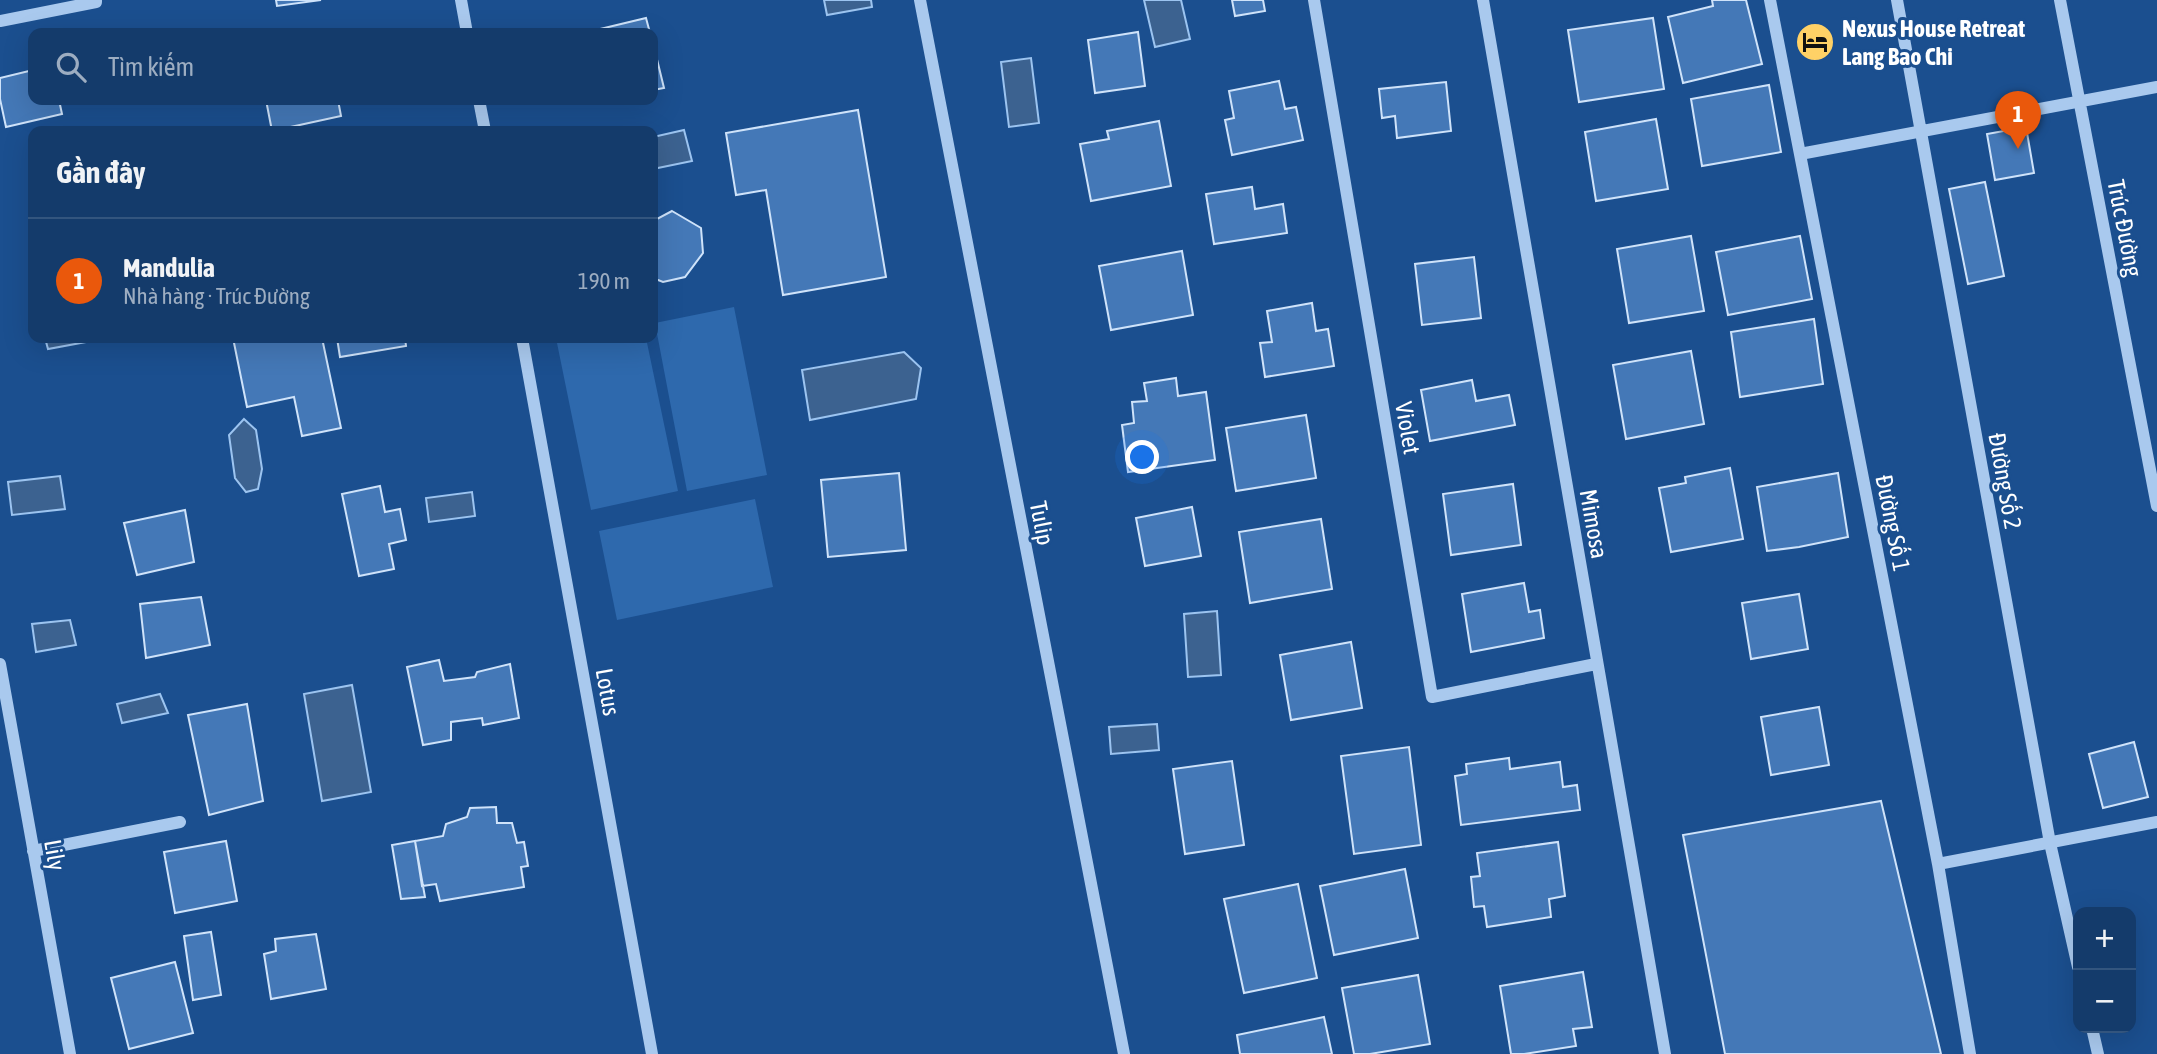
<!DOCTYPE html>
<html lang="vi">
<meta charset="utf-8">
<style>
:root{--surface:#143b6b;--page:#1d4271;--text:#f1f3f6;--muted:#9dadc1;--line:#33557e;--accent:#ea580c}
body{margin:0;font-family:"Asap Condensed",sans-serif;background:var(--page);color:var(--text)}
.controls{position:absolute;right:21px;bottom:21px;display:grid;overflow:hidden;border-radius:14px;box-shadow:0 7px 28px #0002}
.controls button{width:63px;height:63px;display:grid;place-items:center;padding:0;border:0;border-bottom:2px solid var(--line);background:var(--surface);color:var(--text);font:35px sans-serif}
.you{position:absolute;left:1143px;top:458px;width:24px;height:24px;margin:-18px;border:5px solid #fff;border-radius:50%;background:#1a73e8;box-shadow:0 0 0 10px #1a73e833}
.badge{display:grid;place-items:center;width:46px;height:46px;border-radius:50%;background:var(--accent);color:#fff;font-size:23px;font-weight:700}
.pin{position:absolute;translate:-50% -58px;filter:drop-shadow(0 2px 4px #0008)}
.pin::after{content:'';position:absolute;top:37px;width:24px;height:21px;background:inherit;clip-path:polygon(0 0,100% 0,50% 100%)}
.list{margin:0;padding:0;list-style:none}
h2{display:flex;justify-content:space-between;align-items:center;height:91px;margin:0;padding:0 28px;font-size:30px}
h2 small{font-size:23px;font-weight:400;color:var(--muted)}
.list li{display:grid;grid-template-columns:46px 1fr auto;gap:21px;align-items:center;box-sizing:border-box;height:126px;padding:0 28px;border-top:2px solid var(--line)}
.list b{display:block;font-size:26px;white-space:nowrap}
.list p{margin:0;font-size:23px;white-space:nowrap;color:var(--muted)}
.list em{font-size:23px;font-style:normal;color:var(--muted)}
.icon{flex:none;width:38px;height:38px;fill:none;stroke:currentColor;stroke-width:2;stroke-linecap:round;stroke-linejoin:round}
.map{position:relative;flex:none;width:2157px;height:1054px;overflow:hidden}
.search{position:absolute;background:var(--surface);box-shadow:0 7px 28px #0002;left:28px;top:28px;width:630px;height:77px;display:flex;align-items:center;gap:18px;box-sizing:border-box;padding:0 24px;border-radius:14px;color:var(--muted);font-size:26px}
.panel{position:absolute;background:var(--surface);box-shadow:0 7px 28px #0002;left:28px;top:126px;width:630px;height:217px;border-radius:14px}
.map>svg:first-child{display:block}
.green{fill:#2e69ad}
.water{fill:#3c6290;stroke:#9cc4f0;stroke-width:2}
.building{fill:#4478b7;stroke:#cfe3fa;stroke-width:2}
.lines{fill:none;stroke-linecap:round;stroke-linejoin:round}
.minor{stroke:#a9c9ee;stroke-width:12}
.labels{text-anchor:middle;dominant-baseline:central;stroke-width:6;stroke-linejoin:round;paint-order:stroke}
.poi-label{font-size:24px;font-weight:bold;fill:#fff;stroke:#1b4f8f;text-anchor:start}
.street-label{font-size:24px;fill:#fff;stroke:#1b4f8f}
</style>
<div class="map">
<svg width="2157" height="1054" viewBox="0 0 2157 1054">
<rect width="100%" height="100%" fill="#1b4f8f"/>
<path class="green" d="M734 307 767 475 687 491 655 323Z
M579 338H646L678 491 591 510 557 343Z
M755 499 773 587 617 620 599 531Z"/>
<path class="water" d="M824 0H871L872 7 827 15Z
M1144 0H1181L1190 39 1155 47Z
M1031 58 1039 123 1009 127 1001 62Z
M684 130 692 161 653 169V137Z
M45 338H96L97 340 48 349Z
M904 352 921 368 916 399 810 420 802 370Z
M244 419 256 430 262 469 258 489 246 492 235 478 229 435Z
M60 476 65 509 12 515 8 482Z
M472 492 475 516 429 522 426 498Z
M1217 611 1221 675 1188 677 1184 614Z
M70 620 76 645 36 652 32 624Z
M352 685 371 792 322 801 304 694Z
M160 694 168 713 122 723 117 704Z
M1157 724 1159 750 1111 754 1109 727Z"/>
<path class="building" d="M276 0H321L277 6Z
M1232 0H1263L1265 11 1235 16Z
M1712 0H1746L1762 64 1683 83 1668 17 1713 6Z
M646 18 650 33H597L596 30Z
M1653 18 1664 89 1579 102 1568 30Z
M1138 32 1145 86 1095 93 1088 40Z
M653 43 664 88 653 90Z
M33 70V100H59L62 114 6 127 0 99V78Z
M1279 81 1285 109 1296 107 1303 140 1232 155 1225 120 1234 118 1229 91Z
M1446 82 1451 131 1397 138 1395 116 1382 118 1379 89Z
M1769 85 1781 152 1702 166 1691 99Z
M266 100H338L341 116 272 131Z
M858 110 886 277 783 295 766 190 736 195 726 133Z
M1656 119 1668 189 1596 201 1585 132Z
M1159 121 1171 186 1091 201 1080 144 1109 139 1107 131Z
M2026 127 2034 173 1995 180 1987 134Z
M1985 182 2004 276 1968 284 1949 189Z
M1252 187 1255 209 1283 204 1287 233 1214 244 1206 194Z
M672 211 701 228 703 253 685 277 663 282 653 278V221Z
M1691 236 1704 311 1629 323 1617 249Z
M1800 236 1812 299 1728 315 1716 252Z
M1182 251 1193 315 1111 330 1099 266Z
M1474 257 1481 318 1422 325 1415 264Z
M1312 303 1316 331 1328 329 1334 366 1265 377 1260 343 1272 342 1267 311Z
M1814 319 1823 384 1740 397 1731 332Z
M233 338H322L341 428 302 436 294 397 247 407Z
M337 338H405L406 346 340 357Z
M1691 351 1704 424 1626 439 1613 365Z
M1176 378 1178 396 1206 392 1215 460 1128 472 1122 425 1134 423 1132 402 1147 401 1144 383Z
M1472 380 1476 401 1509 395 1515 425 1430 441 1421 390Z
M1306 415 1316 478 1236 491 1226 428Z
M1730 468 1743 539 1671 552 1659 488 1686 483 1685 477Z
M899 473 906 550 828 557 821 480Z
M1838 473 1848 537 1799 547 1767 551 1757 487Z
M1513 484 1521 545 1451 555 1443 494Z
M380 486 385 512 400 509 406 540 389 544 394 569 359 576 342 494Z
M1192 507 1201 556 1145 566 1136 518Z
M185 510 194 562 137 575 124 523Z
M1321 519 1332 589 1250 603 1239 532Z
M1524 583 1529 612 1540 610 1544 638 1471 652 1462 594Z
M1799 594 1808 649 1751 659 1742 603Z
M201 597 210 645 146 658 140 604Z
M1351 642 1362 708 1291 720 1280 655Z
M439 660 444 681 475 677 477 672 510 664 519 718 483 725 482 718 451 722V740L423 745 407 667Z
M247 704 263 801 209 815 188 715Z
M1819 707 1829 765 1771 775 1761 717Z
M2134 742 2148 797 2103 808 2089 754Z
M1409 747 1421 845 1354 854 1341 756Z
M1509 758 1510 769 1560 762 1563 787 1577 785 1580 810 1461 825 1455 776 1467 774 1466 764Z
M1232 761 1244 845 1185 854 1173 769Z
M1881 801 1941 1054H1725L1683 835Z
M496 807 497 823H512L517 843 524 842 528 866 521 867 524 887 440 901 436 884 422 886 415 841 443 836 446 824 467 817 470 808Z
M226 841 237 901 175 913 164 852Z
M415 841 425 897 401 899 392 845Z
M1558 842 1565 896 1549 899 1551 917 1487 927 1484 906 1474 907 1471 877 1480 876 1477 853Z
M1405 869 1418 938 1334 955 1320 886Z
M1298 884 1317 978 1244 993 1224 899Z
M211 932 221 995 193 1000 184 936Z
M316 934 326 989 271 999 264 954 276 951 275 939Z
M175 962 193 1033 129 1049 111 978Z
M1583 972 1592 1027 1573 1029 1576 1046 1524 1054H1511L1500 986Z
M1418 975 1430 1044 1370 1054H1354L1342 988Z
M1324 1017 1332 1054H1240L1237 1035Z"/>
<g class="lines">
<path class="minor" d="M461 0 467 33
M920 0 1124 1054
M1314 0 1432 697 1596 664
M1483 0 1665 1054
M1770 0 1938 864 1970 1054
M1897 0 2050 843 2078 967
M2060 0 2157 506
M0 21 96 2V0
M479 100 485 131
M1800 154 2157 87
M522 338 652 1054
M0 664 70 1054
M33 851 180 822
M1938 864 2157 822
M2092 1028 2098 1054"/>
</g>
<defs>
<symbol id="hotel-disc" viewBox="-11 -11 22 22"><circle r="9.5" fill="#ffd166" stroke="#1b4f8f"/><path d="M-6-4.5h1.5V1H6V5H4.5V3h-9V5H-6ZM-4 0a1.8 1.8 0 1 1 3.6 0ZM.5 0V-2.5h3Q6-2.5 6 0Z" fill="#111"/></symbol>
</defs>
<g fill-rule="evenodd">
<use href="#hotel-disc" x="1793" y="20" width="44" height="44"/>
</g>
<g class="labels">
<g class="poi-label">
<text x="1842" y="28">Nexus House Retreat<tspan x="1842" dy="28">Lang Bao Chi</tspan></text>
</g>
<g class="street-label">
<text transform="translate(2125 228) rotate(79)">Trúc Đường</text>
<text transform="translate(1408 428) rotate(80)">Violet</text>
<text transform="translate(2005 481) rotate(80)">Đường Số 2</text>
<text transform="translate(1042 523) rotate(79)">Tulip</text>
<text transform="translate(1893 523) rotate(79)">Đường Số 1</text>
<text transform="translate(1594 524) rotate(80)">Mimosa</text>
<text transform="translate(608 692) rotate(80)">Lotus</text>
<text transform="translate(55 855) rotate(80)">Lily</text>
</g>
</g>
</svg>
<div class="controls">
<button>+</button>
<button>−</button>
</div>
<div class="you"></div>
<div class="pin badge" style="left:2018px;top:149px">1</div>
<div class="search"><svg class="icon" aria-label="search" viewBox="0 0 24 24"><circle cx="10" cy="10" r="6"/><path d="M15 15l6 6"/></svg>Tìm kiếm</div>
<section class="panel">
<h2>Gần đây<small></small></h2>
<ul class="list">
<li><span class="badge">1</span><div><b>Mandulia</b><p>Nhà hàng · Trúc Đường</p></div><em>190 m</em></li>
</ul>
</section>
</div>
